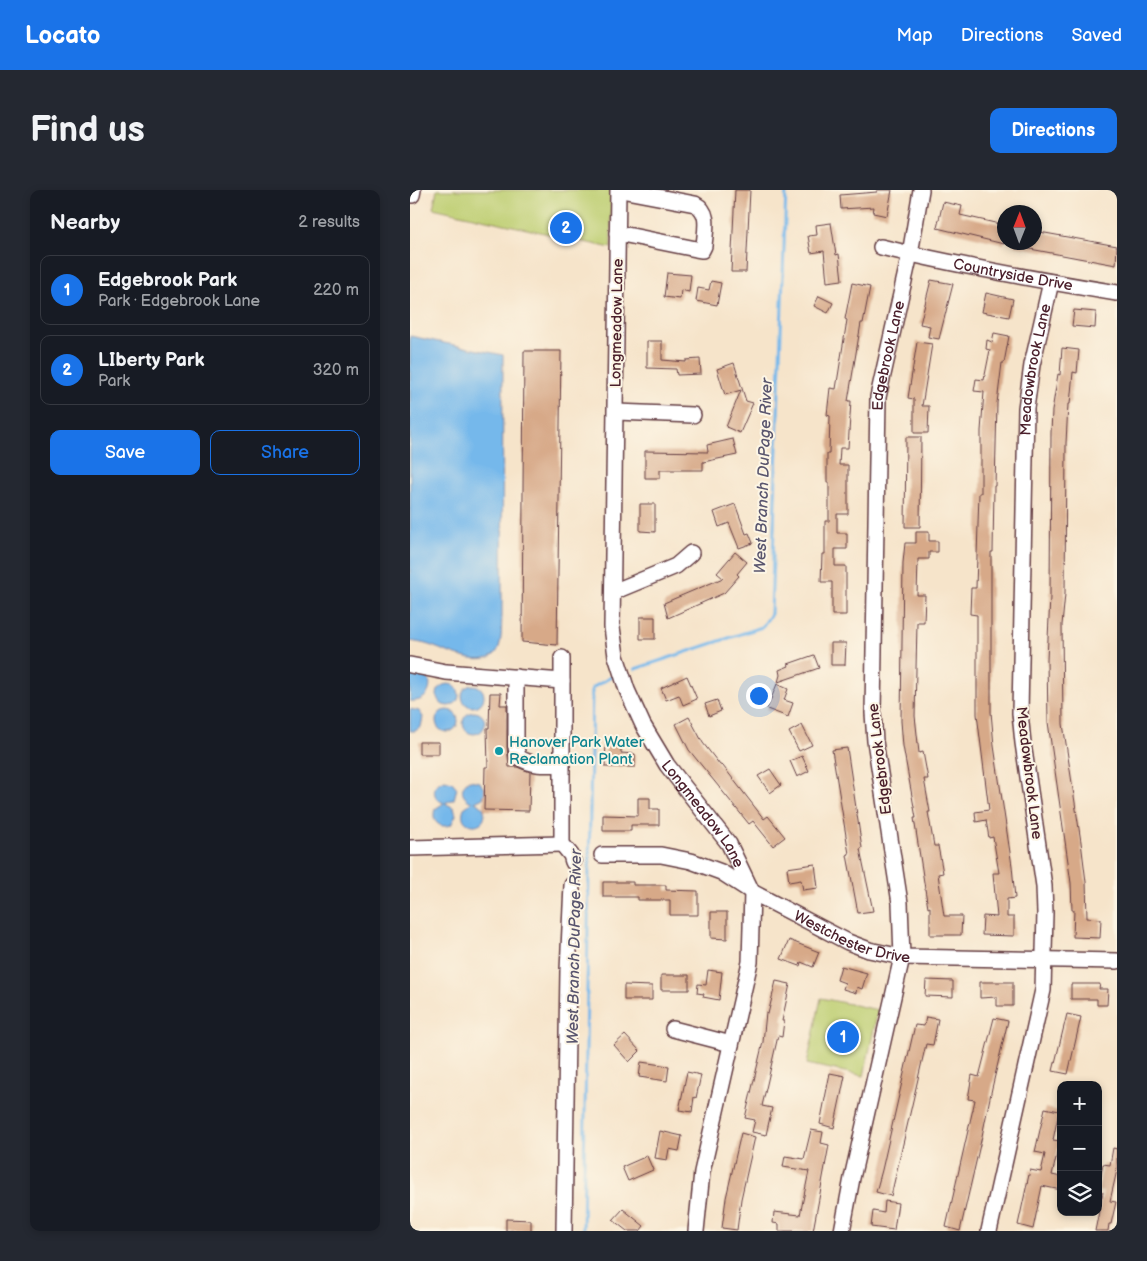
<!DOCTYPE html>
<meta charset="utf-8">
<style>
:root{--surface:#171b24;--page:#242831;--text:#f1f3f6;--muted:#9ea1a6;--line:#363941;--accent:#1a73e8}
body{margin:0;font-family:"Balsamiq Sans",sans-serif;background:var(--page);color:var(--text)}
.controls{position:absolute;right:15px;bottom:15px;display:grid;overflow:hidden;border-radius:10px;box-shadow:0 2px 8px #0003}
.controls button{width:45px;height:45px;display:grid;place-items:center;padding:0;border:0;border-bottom:1px solid var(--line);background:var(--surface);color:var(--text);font:25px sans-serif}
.compass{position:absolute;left:587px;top:15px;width:45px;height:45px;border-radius:50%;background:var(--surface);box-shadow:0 2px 8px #0003;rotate:1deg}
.you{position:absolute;left:348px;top:505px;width:18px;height:18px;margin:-12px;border:4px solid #fff;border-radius:50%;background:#1a73e8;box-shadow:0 0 0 8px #1a73e833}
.badge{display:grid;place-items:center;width:32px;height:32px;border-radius:50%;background:var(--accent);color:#fff;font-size:16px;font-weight:700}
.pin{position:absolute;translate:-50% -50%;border:2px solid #fff;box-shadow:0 1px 5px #0006}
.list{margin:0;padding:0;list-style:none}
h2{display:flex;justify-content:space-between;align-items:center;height:65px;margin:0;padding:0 20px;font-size:21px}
h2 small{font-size:16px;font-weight:400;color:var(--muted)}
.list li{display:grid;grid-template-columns:32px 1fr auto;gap:15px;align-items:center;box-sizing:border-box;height:70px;margin:0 10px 10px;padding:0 10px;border:1px solid var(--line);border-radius:10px}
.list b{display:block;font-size:19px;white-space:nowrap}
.list p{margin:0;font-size:16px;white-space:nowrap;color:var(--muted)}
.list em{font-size:16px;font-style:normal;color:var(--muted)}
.actions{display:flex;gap:10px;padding:15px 20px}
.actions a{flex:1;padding:11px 0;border:1px solid var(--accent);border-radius:10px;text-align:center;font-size:18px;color:var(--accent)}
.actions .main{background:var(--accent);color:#fff}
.icon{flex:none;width:28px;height:28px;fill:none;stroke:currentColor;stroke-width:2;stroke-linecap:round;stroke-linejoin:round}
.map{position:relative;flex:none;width:707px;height:1041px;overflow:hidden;border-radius:10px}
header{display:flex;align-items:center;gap:30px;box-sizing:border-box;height:70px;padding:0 25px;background:var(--accent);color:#fff}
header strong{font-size:24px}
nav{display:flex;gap:28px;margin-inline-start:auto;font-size:18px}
.intro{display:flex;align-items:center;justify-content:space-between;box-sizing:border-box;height:120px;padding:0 30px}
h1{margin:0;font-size:35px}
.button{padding:12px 22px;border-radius:10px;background:var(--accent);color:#fff;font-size:18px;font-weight:700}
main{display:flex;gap:30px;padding:0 30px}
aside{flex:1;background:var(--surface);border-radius:10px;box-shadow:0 2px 8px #0003}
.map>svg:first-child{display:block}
.green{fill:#bdce71;stroke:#84764e}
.water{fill:#75b8eb;stroke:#606c8b}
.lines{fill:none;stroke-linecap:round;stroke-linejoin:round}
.stream{stroke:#75b8eb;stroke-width:3}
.building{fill:#d7a988}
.minor-casing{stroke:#643d43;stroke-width:18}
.minor{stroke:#fff;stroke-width:15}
.culture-dot{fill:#0f9aa8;stroke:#fcf5e5;stroke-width:2}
.labels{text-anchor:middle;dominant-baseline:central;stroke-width:4;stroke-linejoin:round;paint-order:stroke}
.street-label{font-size:15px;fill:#4a1f2b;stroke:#fcf5e5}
.culture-label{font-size:15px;fill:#0d838f;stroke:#fcf5e5;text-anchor:start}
.water-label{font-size:16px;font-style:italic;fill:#59556e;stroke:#fcf5e5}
</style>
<header>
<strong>Locato</strong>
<nav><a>Map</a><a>Directions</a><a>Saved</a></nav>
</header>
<div class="intro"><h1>Find us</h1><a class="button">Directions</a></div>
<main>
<aside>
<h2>Nearby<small>2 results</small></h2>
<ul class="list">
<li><span class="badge">1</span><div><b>Edgebrook Park</b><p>Park · Edgebrook Lane</p></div><em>220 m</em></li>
<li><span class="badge">2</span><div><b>LIberty Park</b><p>Park</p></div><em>320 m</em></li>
</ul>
<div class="actions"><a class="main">Save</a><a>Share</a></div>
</aside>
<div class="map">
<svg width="707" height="1041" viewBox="0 0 707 1041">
<rect width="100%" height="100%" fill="#fcf5e5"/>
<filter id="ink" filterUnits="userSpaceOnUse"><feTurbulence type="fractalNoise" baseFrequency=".02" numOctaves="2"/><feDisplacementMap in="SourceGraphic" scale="10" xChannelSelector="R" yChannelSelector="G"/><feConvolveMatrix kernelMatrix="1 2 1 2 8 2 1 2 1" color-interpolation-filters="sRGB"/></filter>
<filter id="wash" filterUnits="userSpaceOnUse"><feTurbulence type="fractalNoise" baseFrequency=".0096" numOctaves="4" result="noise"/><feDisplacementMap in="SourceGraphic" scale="20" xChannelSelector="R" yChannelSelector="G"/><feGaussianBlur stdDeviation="1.12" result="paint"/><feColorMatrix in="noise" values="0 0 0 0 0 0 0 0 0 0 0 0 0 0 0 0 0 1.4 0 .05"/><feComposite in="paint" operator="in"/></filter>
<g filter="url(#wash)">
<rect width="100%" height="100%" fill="#f6e4ca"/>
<path class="green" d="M27 0H201V58L23 18Z
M411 808 468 820 454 886 397 874Z"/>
<path class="water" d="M0 146 93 165 92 426C91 437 93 456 85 464 70 479 35 460 19 455 13 453 6 452 0 451Z
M0 480 15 483C26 496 17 513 0 511Z
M27 505a11 11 0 1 1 22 0a11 11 0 1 1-22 0Z
M52 506a11 11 0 1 1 22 0a11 11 0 1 1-22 0Z
M0 519 9 521 13 527 11 537 5 541H0Z
M26 531a11 11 0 1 1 22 0a11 11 0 1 1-22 0Z
M53 533a11 11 0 1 1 22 0a11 11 0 1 1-22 0Z
M35 590 42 592 47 598 44 609 35 613 44 618 46 625 41 635C29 639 21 631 25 619L34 613C21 608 21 594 35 590Z
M59 590 70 592 75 601 73 608 65 612 73 617C83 641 45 641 54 618L62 612C51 608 49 597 59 590Z"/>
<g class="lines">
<path class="stream" d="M225 479 352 437 361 424 376 0
M173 1041 182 498 203 486"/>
</g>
<g id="blocks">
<path class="building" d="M325 0H340L336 82H321Z
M467 0H482L477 26 463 23 464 17 431 19 430 5 467 2Z
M533 12 552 16 550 25 594 35V54L527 38Z
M421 33 426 65 429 64 432 90 417 92 414 61 401 63 398 46 407 45 406 35Z
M624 41 707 56 706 75 604 56 605 52H624Z
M257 83 281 85 279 102 271 100 270 109 254 107Z
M521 90 543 94 529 149 518 147 520 136 510 134Z
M301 91 311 93 307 115 286 111 288 98 299 100Z
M442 93 460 97 453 133H451L438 211H441L438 258H430L429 275H438V324H427V343H437V359H425V376H436V425H422V392H411L412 364H415V331H419V292H417V264H419L420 226 417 225 420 198 426 199 437 130 435 129Z
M576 103 603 109 599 127 572 122Z
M409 106 423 113 418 123 404 116Z
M664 120 686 122 685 138 662 136Z
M584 143 599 146 594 173H592L587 213 585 296H584L583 362H581V522L584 556 602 676 605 708 597 709V727H604V746L572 745 573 726 587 727 583 683H589L583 647 579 648 576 630 566 632 565 622 579 620 567 524V425L560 424 561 398H566L569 303H571V241L574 202 564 201 566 189 574 190 580 160 576 159 577 150 582 152Z
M237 151H252V170L276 172V170L290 169 291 184 267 185 266 179 237 178Z
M507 152 522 154 512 216H519L518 243H504V209L498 208Z
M652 158 669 160 667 183 663 182 660 214H658L656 253 655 404 652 435 653 534 671 652 676 692 677 728 691 729 690 748 663 747 664 720H662L661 693 638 532 637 470 640 407 641 243 642 221 648 184 650 185Z
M114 161H151L147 455 112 452Z
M324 173 336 211 343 213 330 243 316 237 331 200 315 205 307 179Z
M496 247H511L510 337H495Z
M323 249 327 265 293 272V280H250V288H235V261L298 262 297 255Z
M230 314H245V342L230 341Z
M325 314 336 344 339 343 343 353 329 358 319 333 309 337 304 322Z
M506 342H519V351H528V362H519V369H508L507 405H515L514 432H507L505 526 509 563 513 562 518 589H514L520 622H518L524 656H528L533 683 528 684 534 726H552L551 745H520V717L518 718 504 628H506L493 556 491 531 493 373 495 353H506Z
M325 362 337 372 327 384 329 386 314 403 258 428 254 413 313 388 307 383Z
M230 427H245V449H230Z
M421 453H436L435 475H421Z
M404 465 409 478 368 492 370 485 369 480 379 476 378 474Z
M277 486 287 509 273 515 269 505 256 510 251 498Z
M367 494 378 499 374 510 383 513 378 527 357 519Z
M80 503H91L90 515H97V557L99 577H107L120 582 119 621 74 620 75 577H78L77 538H79Z
M307 510 311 521 299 526 295 514Z
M279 527 293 553 310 575 313 576 354 629 358 626 375 647 363 656 343 631 339 634 279 560 266 534Z
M392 535 402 555 389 561 379 542Z
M196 551 211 552V563L225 564V577H195Z
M9 552H29V564H9Z
M437 558 452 658 450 659 463 721 448 723 437 665 439 664 422 560Z
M392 566 399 581 387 587 380 571Z
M360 579 371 595 360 603 348 586Z
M228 608H240V619H249V635H221V641H193V625L228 626Z
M405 674 408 698 393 700 391 690 379 692 377 678Z
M193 692H223V695H256V700L288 701V725H260V710H228V707H193Z
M301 722H317V749L301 748Z
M379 750 409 762 403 777 391 772 390 776 371 769Z
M431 776 457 783 452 799 447 797 446 803 433 799 435 793 427 790Z
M298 780 312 782 309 810 293 807 294 804 287 803 288 794 296 795Z
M251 785H279V800H251Z
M516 790 543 791V807L515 806Z
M366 791 380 794 372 831H374L372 847 368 846 352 916 362 918 356 945 342 942 345 930 335 928 353 852 356 823 358 824Z
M570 792H603V816H587V807L570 808Z
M661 794H690L689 799H698L697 815H687V809H661Z
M214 795 242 796V810H214Z
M657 824 671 827 658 884 643 881Z
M516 827 528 829 523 855 516 854 481 1006 466 1002 472 980 505 835 514 836Z
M584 828 598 831 582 898 572 946 550 1041 536 1037 565 910 558 909 562 885 569 887Z
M215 845 230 861 219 872 204 855Z
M231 872 259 876 257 891 229 887Z
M277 882 291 885 286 908 284 907 282 922 269 920Z
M420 883 435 886 424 938 410 934Z
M635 918 649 921 643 950 650 951 642 985 651 987V1000L632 996 623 1039 608 1035 620 980 631 982 635 964 625 962Z
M401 940 413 942 411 953 419 955 403 1041H369V1034L363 1033 364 1022 390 1025 399 981 373 977 375 966 394 969Z
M250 941 272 946 269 961 259 959 257 970 245 968Z
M331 943 345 947 331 1009 327 1040 312 1038 316 1008Z
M703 958 707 959V980L700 1011 706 1012 701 1034H699L698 1041H685L693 1002 688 1001 693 974 700 975Z
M237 966 243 980 218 991 212 977Z
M475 1011 488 1013 484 1040 461 1037 463 1021 474 1023Z
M213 1019 234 1036 230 1041H217L203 1030Z
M96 1029 121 1030V1041H96Z"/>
</g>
</g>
<g filter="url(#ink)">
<use href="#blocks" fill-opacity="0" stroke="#643d43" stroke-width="1"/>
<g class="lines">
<defs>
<g id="minor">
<path id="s1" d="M208 0 202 437 206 466 217 500 233 535 257 575 319 654 342 702 340 772 292 982 286 1041"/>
<path d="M2 5 3 0"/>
<path d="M207 43 286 59 292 60 294 56C295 41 301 22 285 14L211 0"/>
<path id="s2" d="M471 57C549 76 628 90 707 103"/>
<path d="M206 222 283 225"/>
<path d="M203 402 266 376 281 363"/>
<path d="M152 468V654L161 665 163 672"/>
<path d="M0 475 36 482 152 491"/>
<path d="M106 487V557L108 567C122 576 135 575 152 574"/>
<path d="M0 658 152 654"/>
<path id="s3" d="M192 665H251L281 671 311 682 342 702 438 752 459 760 492 767 707 771"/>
<path d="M263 839 321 854"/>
<path d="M154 1041 158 780 162 695"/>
<path id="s4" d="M432 1041 442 988 492 767 490 713 465 551 463 523 468 207 500 64 511 0"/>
<path id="s5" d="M579 1041 633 800 635 723 634 696 613 553 610 523 616 218 622 175 641 92"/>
</g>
</defs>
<use href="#minor" class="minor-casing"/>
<use href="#minor" class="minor"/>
</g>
</g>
<circle class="culture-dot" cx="89" cy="561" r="5"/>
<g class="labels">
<g class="street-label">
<text stroke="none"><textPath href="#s2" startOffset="135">Countryside Drive</textPath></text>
<text transform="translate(207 133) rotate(-89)">Longmeadow Lane</text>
<text stroke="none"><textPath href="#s4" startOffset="885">Edgebrook Lane</textPath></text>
<text stroke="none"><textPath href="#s5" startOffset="870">Meadowbrook Lane</textPath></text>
<text transform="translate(470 569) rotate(-97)">Edgebrook Lane</text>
<text transform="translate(619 583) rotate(83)">Meadowbrook Lane</text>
<text stroke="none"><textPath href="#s1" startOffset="648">Longmeadow Lane</textPath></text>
<text stroke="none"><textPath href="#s3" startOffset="269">Westchester Drive</textPath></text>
</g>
<g class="culture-label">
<text x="99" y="552">Hanover Park Water<tspan x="99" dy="17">Reclamation Plant</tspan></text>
</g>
<g class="water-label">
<text transform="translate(354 286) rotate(-88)">West Branch DuPage River</text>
<text transform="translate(165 757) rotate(-89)">West Branch DuPage River</text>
</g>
</g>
</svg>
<div class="controls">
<button>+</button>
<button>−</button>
<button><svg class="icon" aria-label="layers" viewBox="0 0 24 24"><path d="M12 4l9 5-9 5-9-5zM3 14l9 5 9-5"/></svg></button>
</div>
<svg class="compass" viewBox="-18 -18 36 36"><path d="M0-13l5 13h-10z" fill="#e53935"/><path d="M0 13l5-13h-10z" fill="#9ea1a6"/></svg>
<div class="you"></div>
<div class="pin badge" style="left:433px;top:847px">1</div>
<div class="pin badge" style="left:156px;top:38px">2</div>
</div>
</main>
